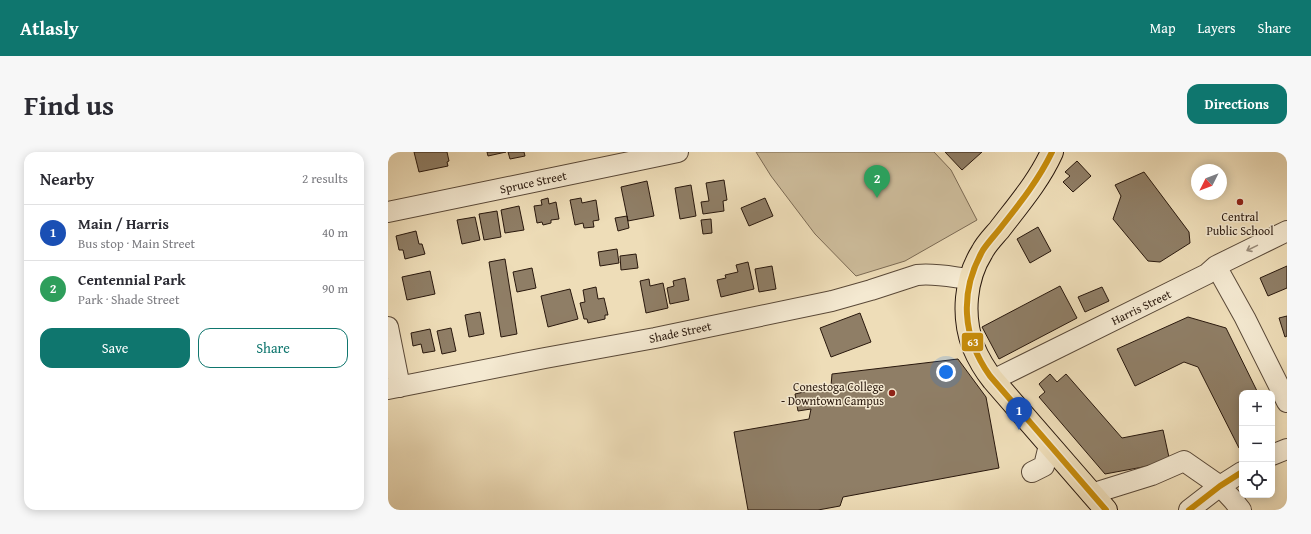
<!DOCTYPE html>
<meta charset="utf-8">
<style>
:root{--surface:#fff;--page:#f7f7f7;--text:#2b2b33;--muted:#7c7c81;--line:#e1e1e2;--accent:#0f766e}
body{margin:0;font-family:"Gentium Book Plus",serif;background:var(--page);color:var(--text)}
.controls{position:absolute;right:12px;bottom:12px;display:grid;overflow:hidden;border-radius:8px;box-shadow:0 2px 10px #0003}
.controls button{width:36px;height:36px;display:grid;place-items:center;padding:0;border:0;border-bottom:1px solid var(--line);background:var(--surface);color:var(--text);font:20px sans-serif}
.compass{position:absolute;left:803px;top:12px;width:36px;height:36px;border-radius:50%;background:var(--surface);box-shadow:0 2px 10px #0003;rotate:228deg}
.you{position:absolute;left:558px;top:220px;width:14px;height:14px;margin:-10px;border:3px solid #fff;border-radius:50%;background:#1a73e8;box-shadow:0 0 0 6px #1a73e833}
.badge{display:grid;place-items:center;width:26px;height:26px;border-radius:50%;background:var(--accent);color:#fff;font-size:13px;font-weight:700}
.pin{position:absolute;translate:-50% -33px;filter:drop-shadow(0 1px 2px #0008)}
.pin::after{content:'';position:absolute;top:21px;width:14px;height:12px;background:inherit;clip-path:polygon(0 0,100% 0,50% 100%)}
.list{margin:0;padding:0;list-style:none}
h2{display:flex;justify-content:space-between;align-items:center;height:52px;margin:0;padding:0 16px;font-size:17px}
h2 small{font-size:13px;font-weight:400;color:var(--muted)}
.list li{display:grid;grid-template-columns:26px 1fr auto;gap:12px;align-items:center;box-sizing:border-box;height:56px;padding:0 16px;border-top:1px solid var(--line)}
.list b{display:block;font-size:15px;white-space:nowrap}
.list p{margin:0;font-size:13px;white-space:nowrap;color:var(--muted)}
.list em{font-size:13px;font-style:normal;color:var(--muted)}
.actions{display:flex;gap:8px;padding:12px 16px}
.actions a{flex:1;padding:9px 0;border:1px solid var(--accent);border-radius:12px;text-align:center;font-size:14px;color:var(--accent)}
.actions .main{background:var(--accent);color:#fff}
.icon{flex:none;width:22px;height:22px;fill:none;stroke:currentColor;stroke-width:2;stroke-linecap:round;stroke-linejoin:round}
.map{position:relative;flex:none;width:899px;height:358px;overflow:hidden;border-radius:12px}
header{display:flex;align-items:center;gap:24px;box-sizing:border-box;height:56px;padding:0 20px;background:var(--accent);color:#fff}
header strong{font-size:19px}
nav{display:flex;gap:22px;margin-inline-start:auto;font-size:14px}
.intro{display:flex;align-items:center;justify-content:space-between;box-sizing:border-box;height:96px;padding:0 24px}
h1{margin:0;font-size:28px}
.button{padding:10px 18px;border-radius:12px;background:var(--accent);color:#fff;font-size:14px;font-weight:700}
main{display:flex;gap:24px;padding:0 24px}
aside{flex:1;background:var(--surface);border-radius:12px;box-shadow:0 2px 10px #0003}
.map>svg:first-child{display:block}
.green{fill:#cdbc9b;stroke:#7b6a54}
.building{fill:#8f7e66;stroke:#29180d}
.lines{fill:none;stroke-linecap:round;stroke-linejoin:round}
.minor-casing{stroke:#5a4938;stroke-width:22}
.major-casing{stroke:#29180d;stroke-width:24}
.minor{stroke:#f4e9d1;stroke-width:20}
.major{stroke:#eeddb8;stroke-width:22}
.bus-1-casing{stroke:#f4e9d1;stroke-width:9}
.bus-1{stroke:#c58b0c;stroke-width:6}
.oneway{stroke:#998b79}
.poi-dot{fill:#8f2418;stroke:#f4e9d1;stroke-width:1.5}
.labels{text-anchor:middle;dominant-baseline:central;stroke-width:3;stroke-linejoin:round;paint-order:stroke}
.street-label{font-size:12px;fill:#29180d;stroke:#f4e9d1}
.poi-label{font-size:12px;fill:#29180d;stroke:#f4e9d1}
.line-badge{stroke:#f4e9d1;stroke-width:1.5}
.badge-label{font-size:11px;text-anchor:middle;font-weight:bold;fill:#fff}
</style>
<header>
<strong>Atlasly</strong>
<nav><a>Map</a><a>Layers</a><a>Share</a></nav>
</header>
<div class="intro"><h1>Find us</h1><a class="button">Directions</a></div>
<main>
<aside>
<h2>Nearby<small>2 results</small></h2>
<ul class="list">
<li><span class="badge" style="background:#1a4fb4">1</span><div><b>Main / Harris</b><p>Bus stop · Main Street</p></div><em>40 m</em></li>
<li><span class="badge" style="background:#2e9e5b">2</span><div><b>Centennial Park</b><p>Park · Shade Street</p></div><em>90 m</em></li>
</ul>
<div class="actions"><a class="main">Save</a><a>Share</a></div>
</aside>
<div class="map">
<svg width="899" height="358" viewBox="0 0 899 358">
<rect width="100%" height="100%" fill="#eeddb8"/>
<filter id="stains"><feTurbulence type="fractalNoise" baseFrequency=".005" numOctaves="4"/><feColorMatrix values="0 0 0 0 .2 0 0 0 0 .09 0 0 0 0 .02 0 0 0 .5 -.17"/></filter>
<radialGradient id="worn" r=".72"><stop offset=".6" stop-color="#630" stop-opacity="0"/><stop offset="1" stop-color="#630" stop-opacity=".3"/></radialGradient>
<path class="green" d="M368 0H546L563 18 589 68 517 109 468 124 427 82 383 24Z"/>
<path class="building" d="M26 0H59L61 9 59 10 60 14 31 20Z
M99 0H118L100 4Z
M120 0H136L137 4 122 7Z
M557 0H594L574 18Z
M689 9 703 24 685 40 675 30 682 24 677 20Z
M756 20 801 80 802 91 772 110 760 109 725 67 733 44 727 33Z
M336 28 339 48 335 49 336 59 315 62 313 50 321 49 318 31Z
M259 29 266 64 240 69 233 35Z
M303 33 308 64 292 67 287 36Z
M160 46 161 52 168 50 171 67 163 68V71L155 73 154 70 149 71 146 54 154 53 153 48Z
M193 46 194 51 208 48 211 68 205 69 206 75 196 76 195 71 187 73 182 48Z
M377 46 385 64 361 74 353 56Z
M131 54 136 78 117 81 113 58Z
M109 59 113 85 96 88 91 62Z
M239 64 241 76 230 79 227 66Z
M87 65 92 88 74 92 69 68Z
M323 67 324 81 315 82 313 68Z
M650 75 663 99 642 111 629 87Z
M28 79 31 92H34L37 102 17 107 15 98H11L8 84Z
M229 97 231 111 212 114 210 100Z
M248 102 250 116 233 118 232 104Z
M117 107 129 182 113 185 101 110Z
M360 110 366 137 333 145 329 128 338 126 337 123 350 120 348 113Z
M384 114 388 137 371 140 367 117Z
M899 114V136L880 144 872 126Z
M144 116 148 136 129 140 125 120Z
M42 119 47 142 19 148 14 125Z
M297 126 301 148 282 152 279 136 286 134 285 129Z
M261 127 262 134 275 131 280 156 258 161 252 129Z
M672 134 689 166 611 207 594 175Z
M208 135 210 147 216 146 220 163H217V167L200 171 199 167H196L192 151 197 150 195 138Z
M714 135 721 149 697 160 690 145Z
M182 137 190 167 160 175 153 144Z
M92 160 96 182 81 185 77 163Z
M472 161 483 190 443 205 432 176Z
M899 164V184L897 185 891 166Z
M800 165 838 176 870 241H854V294L851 296 810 215 796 210 747 234 729 197Z
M63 176 68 199 54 202 49 179Z
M42 177 47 199 35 201 33 192 25 194 23 181Z
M570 207 598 245 611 316 455 345 452 354 430 358H360L346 280 421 267 423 257 410 259 407 242 443 234 444 222Z
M662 222 669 230 678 222 734 286 775 278 782 310 717 322 651 245 657 240 651 232Z"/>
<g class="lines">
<defs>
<path id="minor" d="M0 60 290 0
M828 114 857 166 899 250
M0 175 12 235
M605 228 819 122 828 114 899 79
M0 237 157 206 267 186 444 149 483 138 529 123C547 121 564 125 581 127
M884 303 899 297
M644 320 656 314 661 293
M703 342 764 323 796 309 832 334 845 348 853 358
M801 358 832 334 854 320"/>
<path id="major" d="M664 0C651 29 630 53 611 78 605 85 598 92 594 100 577 127 574 164 585 194 590 206 597 218 605 228L718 358"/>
</defs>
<use href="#minor" class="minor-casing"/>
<use href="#major" class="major-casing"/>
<use href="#minor" class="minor"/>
<use href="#major" class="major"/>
<defs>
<path id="bus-1" d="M664 0C651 27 633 50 614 74 608 82 601 89 595 98 571 140 574 185 602 224L718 358
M801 358 832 334 854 320"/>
</defs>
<use href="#bus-1" class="bus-1-casing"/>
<use href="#bus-1" class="bus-1"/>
</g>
<defs><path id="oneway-shaft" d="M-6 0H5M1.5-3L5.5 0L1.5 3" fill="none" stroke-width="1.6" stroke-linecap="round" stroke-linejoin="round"/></defs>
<use class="oneway" href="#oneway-shaft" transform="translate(864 96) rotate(154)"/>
<g class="poi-dot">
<circle cx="852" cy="50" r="4"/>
<circle cx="504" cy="241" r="4"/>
</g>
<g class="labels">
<g class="street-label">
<text transform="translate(145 30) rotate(-12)">Spruce Street</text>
<text transform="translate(753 155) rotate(-26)">Harris Street</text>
<text transform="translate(292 180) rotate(-12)">Shade Street</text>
</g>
<g class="poi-label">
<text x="852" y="64">Central<tspan x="852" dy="14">Public School</tspan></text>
<text x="496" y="234" text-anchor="end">Conestoga College<tspan x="496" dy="14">- Downtown Campus</tspan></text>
</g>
</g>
<rect class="line-badge" x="573" y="180" width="23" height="20" rx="4" fill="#c58b0c"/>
<g class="badge-label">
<text x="585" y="194">63</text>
</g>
<rect width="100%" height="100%" filter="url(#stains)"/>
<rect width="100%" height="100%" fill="url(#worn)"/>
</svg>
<div class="controls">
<button>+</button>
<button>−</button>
<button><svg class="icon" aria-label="locate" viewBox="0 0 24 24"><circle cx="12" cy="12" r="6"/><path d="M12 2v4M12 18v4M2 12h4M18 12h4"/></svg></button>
</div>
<svg class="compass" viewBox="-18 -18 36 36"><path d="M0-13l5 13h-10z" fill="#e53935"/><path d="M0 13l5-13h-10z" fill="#7c7c81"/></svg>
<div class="you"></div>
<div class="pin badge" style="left:631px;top:278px;background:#1a4fb4">1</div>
<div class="pin badge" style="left:489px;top:46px;background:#2e9e5b">2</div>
</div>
</main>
